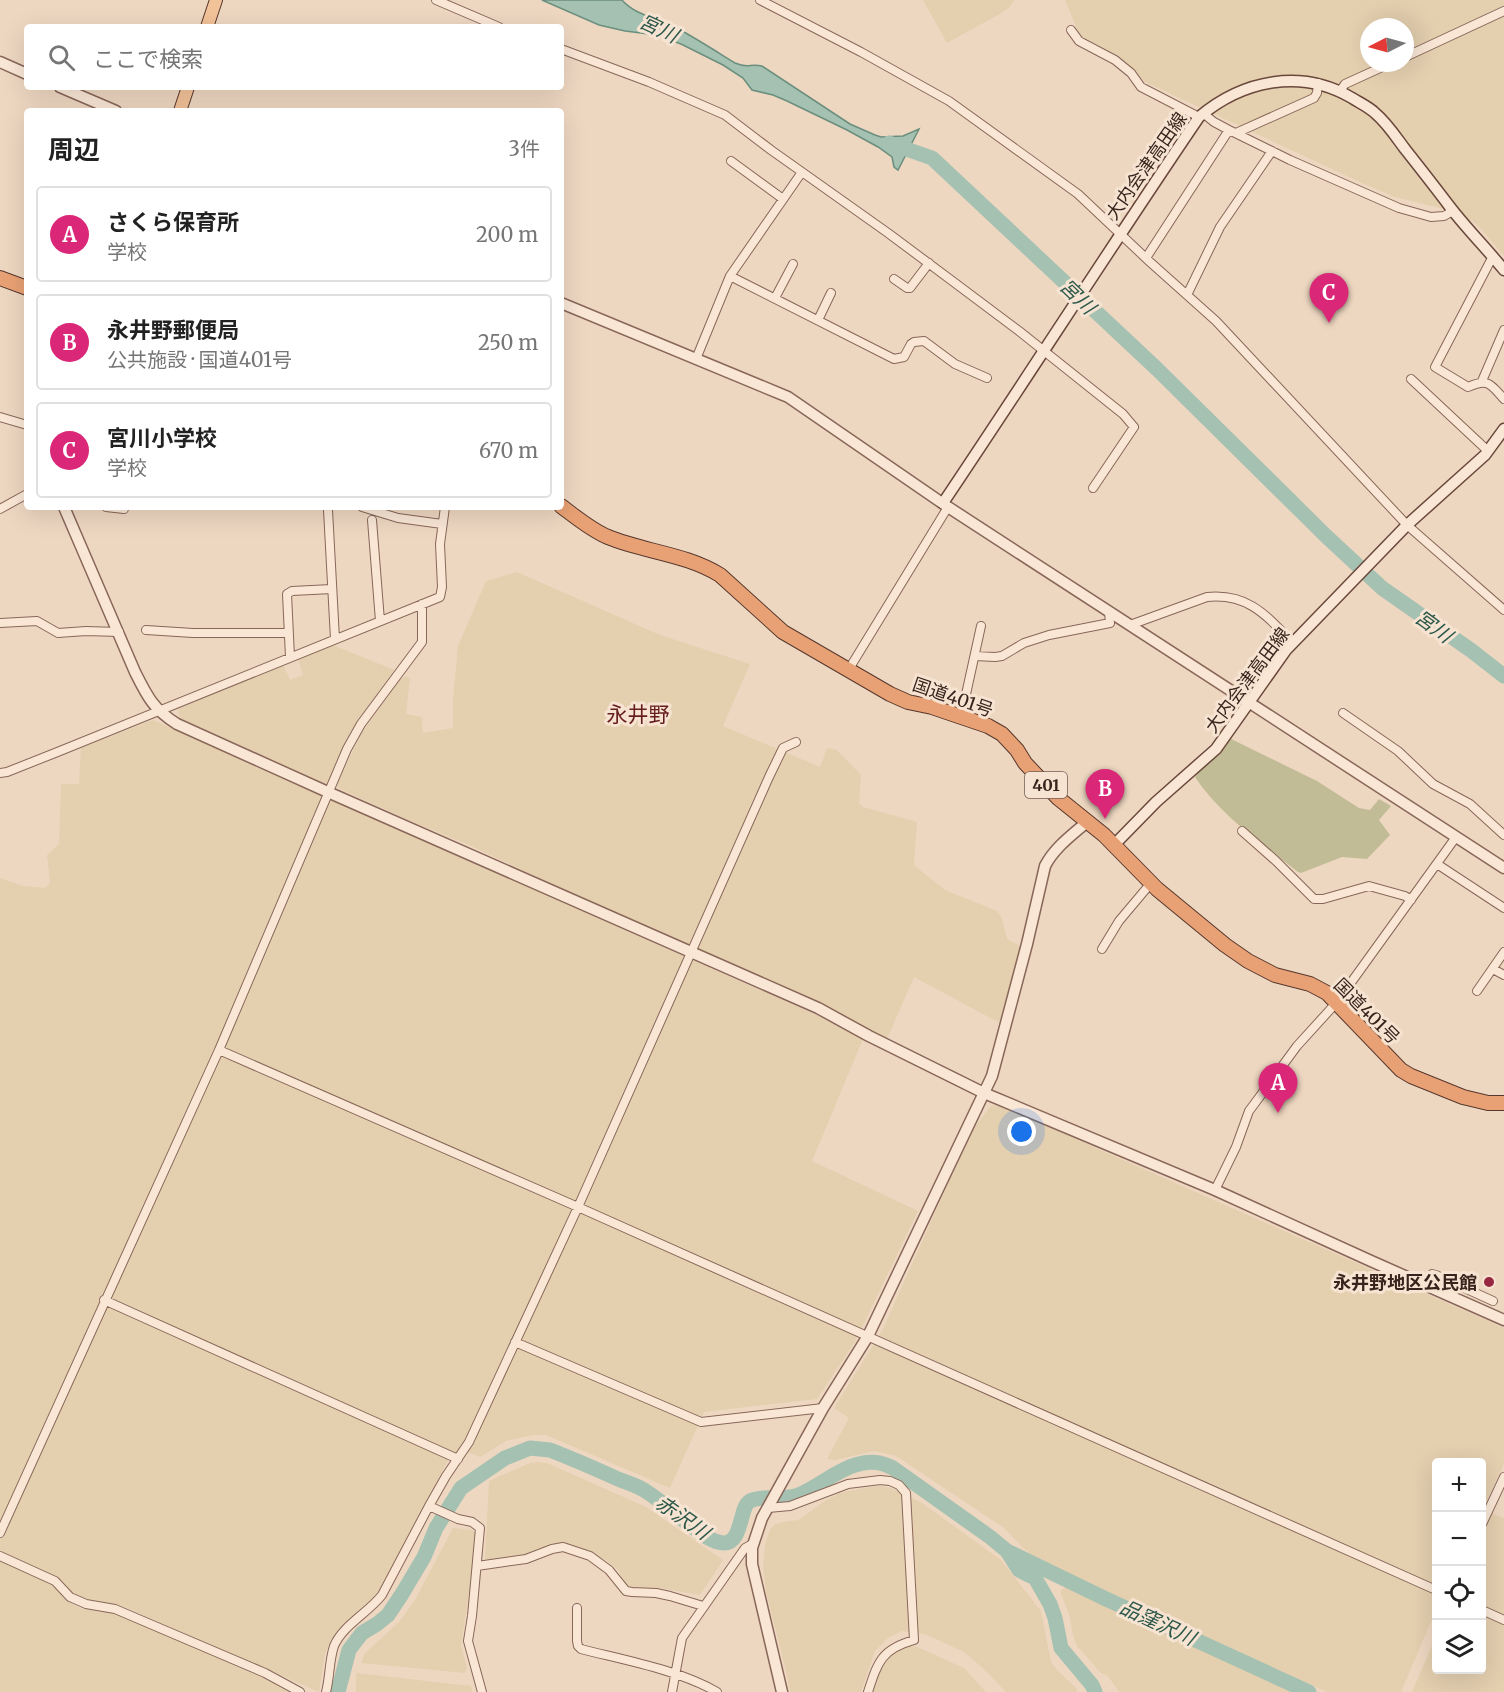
<!DOCTYPE html>
<html lang="ja">
<meta charset="utf-8">
<style>
:root{--surface:#fff;--page:#f6f6f6;--text:#222;--muted:#767676;--line:#e0e0e0;--accent:#db2777}
body{margin:0;font-family:Merriweather,"Noto Sans JP",serif;background:var(--page);color:var(--text)}
.controls{position:absolute;right:18px;bottom:18px;display:grid;overflow:hidden;border-radius:6px;box-shadow:0 6px 24px #0002}
.controls button{width:54px;height:54px;display:grid;place-items:center;padding:0;border:0;border-bottom:2px solid var(--line);background:var(--surface);color:var(--text);font:30px sans-serif}
.compass{position:absolute;left:1360px;top:18px;width:54px;height:54px;border-radius:50%;background:var(--surface);box-shadow:0 6px 24px #0002;rotate:264deg}
.you{position:absolute;left:1022px;top:1132px;width:21px;height:21px;margin:-15px;border:4px solid #fff;border-radius:50%;background:#1a73e8;box-shadow:0 0 0 9px #1a73e833}
.badge{display:grid;place-items:center;width:39px;height:39px;border-radius:50%;background:var(--accent);color:#fff;font-size:20px;font-weight:700}
.pin{position:absolute;translate:-50% -50px;filter:drop-shadow(0 2px 3px #0008)}
.pin::after{content:'';position:absolute;top:32px;width:21px;height:18px;background:inherit;clip-path:polygon(0 0,100% 0,50% 100%)}
.list{margin:0;padding:0;list-style:none}
h2{display:flex;justify-content:space-between;align-items:center;height:78px;margin:0;padding:0 24px;font-size:26px}
h2 small{font-size:20px;font-weight:400;color:var(--muted)}
.list li{display:grid;grid-template-columns:39px 1fr auto;gap:18px;align-items:center;box-sizing:border-box;height:96px;margin:0 12px 12px;padding:0 12px;border:2px solid var(--line);border-radius:6px}
.list b{display:block;font-size:22px;white-space:nowrap}
.list p{margin:0;font-size:20px;white-space:nowrap;color:var(--muted)}
.list em{font-size:20px;font-style:normal;color:var(--muted)}
.icon{flex:none;width:33px;height:33px;fill:none;stroke:currentColor;stroke-width:2;stroke-linecap:round;stroke-linejoin:round}
.map{position:relative;flex:none;width:1504px;height:1692px;overflow:hidden}
.search{position:absolute;background:var(--surface);box-shadow:0 6px 24px #0002;left:24px;top:24px;width:540px;height:66px;display:flex;align-items:center;gap:15px;box-sizing:border-box;padding:0 21px;border-radius:6px;color:var(--muted);font-size:22px}
.panel{position:absolute;background:var(--surface);box-shadow:0 6px 24px #0002;left:24px;top:108px;width:540px;height:402px;border-radius:6px}
.map>svg:first-child{display:block}
.farmland{fill:#e4cfaf;fill-rule:evenodd}
.cemetery{fill:#c1bc95}
.water{fill:#a4c1b2;stroke:#6b8f7e;stroke-width:1.5}
.lines{fill:none;stroke-linecap:round;stroke-linejoin:round}
.river{stroke:#a4c1b2;stroke-width:15}
.minor-casing{stroke:#886759;stroke-width:10}
.tertiary-casing{stroke:#886759;stroke-width:13}
.secondary-casing{stroke:#6a483c;stroke-width:13}
.primary-casing{stroke:#56372d;stroke-width:14}
.trunk-casing{stroke:#56372d;stroke-width:16}
.minor{stroke:#f9e6d5;stroke-width:8}
.tertiary{stroke:#f9e6d5;stroke-width:10}
.secondary{stroke:#f9e6d5;stroke-width:10}
.primary{stroke:#f2c298;stroke-width:12}
.trunk{stroke:#e8a174;stroke-width:14}
.poi-dot{fill:#982842;stroke:#f6e3d1;stroke-width:2}
.labels{text-anchor:middle;dominant-baseline:central;stroke-width:6;stroke-linejoin:round;paint-order:stroke}
.shield{fill:#f6e3d1;stroke:#715d53;stroke-width:1.5}
.shield-label{font-size:16px;font-weight:bold;fill:#38241d}
.street-label{font-size:18px;fill:#38241d;stroke:#f6e3d1}
.poi-label{font-size:18px;font-weight:bold;fill:#38241d;stroke:#f6e3d1;text-anchor:end}
.water-label{font-size:20px;font-style:italic;fill:#2c584b;stroke:#f6e3d1}
.quarter-label{font-size:21px;fill:#651c1d;stroke:#f6e3d1}
</style>
<div class="map">
<svg width="1504" height="1692" viewBox="0 0 1504 1692">
<rect width="100%" height="100%" fill="#eed7c1"/>
<path class="farmland" d="M923 0H1014L1009 8 998 15 947 43Z
M1065 0H1504V256L1482 230 1472 221 1444 209 1395 197 1362 183 1145 82 1126 64 1099 45 1080 36ZM1369 27H1405V63H1369Z
M517 572 660 635 750 664 723 726 820 767 827 748 837 750 861 775 859 803 863 807 917 822 914 865 945 890 997 911 1002 919 1007 939 1020 946 1001 1022 996 1021 914 977 887 1039 806 997 652 931 469 845 408 820 338 788 337 784 361 734 398 681 406 676 410 678 406 714 422 717 423 733 453 728V699L458 646 486 581Z
M333 645 394 670 350 734 328 785 180 718 178 709 283 665 290 680 303 675 298 659Z
M153 720 821 1017 863 1039 812 1161 918 1211 856 1340 817 1399 704 1412 670 1488 546 1435H533L506 1441 480 1457 460 1449 449 1458 379 1596 344 1625 332 1638 325 1654 319 1692 125 1607 110 1603 76 1597 57 1577 22 1563 0 1550V878L23 886 45 888 50 882 47 855 59 844 61 784H79L81 748Z
M996 1104 1504 1328V1464L1482 1512V1462H1436V1610L1401 1692H1327L1041 1562 1025 1550 1004 1528 896 1456 874 1451 835 1460 827 1459 849 1418 834 1408 882 1331 972 1130 990 1107Z
M538 1462 547 1463 646 1507 723 1560 700 1595 659 1588 637 1589 629 1587 624 1582 618 1570 607 1561 568 1544 551 1545 526 1554 488 1561 485 1558 489 1481 530 1463Z
M881 1486 894 1489 922 1503 1001 1560 1041 1611 1051 1662 1056 1669 1077 1689 1076 1692H1006L986 1671 964 1652 925 1634 902 1631 888 1638 875 1651 861 1692H790L786 1671 766 1592 763 1567 765 1545 770 1530 774 1525 783 1522 798 1520 825 1501 840 1493 863 1488Z
M1491 1513 1504 1518V1692H1412L1436 1636V1670H1482V1535Z
M453 1528 473 1530 476 1532 477 1537 461 1646 467 1667 465 1673 361 1663 365 1653 399 1622 415 1600Z
M0 1561 51 1583 72 1604 82 1609 110 1611 295 1692H0Z
M1066 1587 1073 1588 1304 1692H1119L1108 1676 1101 1673 1077 1646 1073 1635 1069 1614 1061 1594V1590Z
M915 1646 964 1668 986 1692H872L879 1672 888 1658 898 1651 907 1647Z
M356 1673 471 1686 472 1692H356Z"/>
<path class="cemetery" d="M1227 737 1317 781 1359 808 1370 810 1379 799 1391 806 1379 820 1390 835 1367 859 1342 857 1301 873 1298 872C1262 844 1221 816 1195 777Z"/>
<path class="water" d="M542 0H622C635 15 656 18 673 26 694 37 714 50 735 63 749 69 749 63 762 66L850 124 875 135 881 137 903 136 919 129 898 170 894 167 892 157 878 147 847 130 787 101 773 95 752 90 743 78 723 65 681 44 657 35 625 31 599 25Z"/>
<g class="lines">
<path class="river" d="M889 143 932 158 1157 369 1326 536 1382 588 1472 651 1504 676
M1007 1551 1106 1599 1309 1692
M338 1692 349 1650 362 1633 377 1624 388 1615 402 1594 424 1557 436 1528 461 1488 505 1458 530 1448 550 1450C573 1459 596 1469 618 1479 628 1483 639 1486 647 1492 661 1501 674 1512 687 1523 698 1530 709 1542 723 1543 743 1544 739 1507 750 1501 762 1495 783 1500 796 1496 823 1486 849 1457 880 1463 884 1464 889 1466 893 1468L990 1537 1007 1551 1019 1570 1035 1578 1050 1604 1055 1618 1061 1648 1092 1685 1095 1692"/>
<defs>
<path id="minor" d="M436 0 499 27
M760 0 861 52 949 101 1078 194 1150 262 1216 321 1407 525 1504 610
M1071 30 1079 41 1115 60 1131 73 1141 87 1199 117
M561 49 649 82 725 115 771 150 888 233 951 280 1019 331 1123 414 1134 427 1093 488
M1405 57 1504 11
M1340 91 1345 84 1391 63
M1204 114 1214 122 1229 130 1290 160 1399 208 1431 217 1444 216 1453 211
M1236 133 1314 98 1317 93 1318 83
M731 161 783 199
M1493 256 1435 367 1468 387C1489 378 1490 384 1504 399
M1146 258 1229 130
M730 276 894 359 904 357 911 344 914 342 924 341 955 364 987 378
M894 279 907 288H910L929 263
M1187 295 1220 227 1272 151
M775 298 793 264
M818 320 831 293
M696 359 730 276 802 172
M1411 379 1488 451
M1482 381 1504 330
M0 417 27 425
M106 507 124 509
M362 507 398 518 442 524
M0 509 27 494
M328 510 335 639
M372 520 380 621
M0 623 37 621 58 633 86 631 119 632
M1130 625 1207 597C1248 593 1266 615 1293 643
M146 630 193 633H289
M975 656 995 657 1002 656 1024 643 1049 635 1110 623 1109 612
M290 657 287 594 292 591 332 589
M849 669 948 507
M1343 713 1398 751 1433 784 1470 804 1504 835
M961 717 981 626
M0 773 7 772 55 753 440 597 442 587 440 544 445 507
M1242 831 1276 861 1314 899H1323L1369 886 1405 896 1411 900
M1437 864 1504 908
M1102 949 1119 921 1151 883
M1493 969 1504 975
M1477 991 1504 952
M219 1050 578 1207 1436 1590
M1215 1190 1236 1147 1249 1111 1255 1103 1297 1046 1337 1002 1456 837
M1426 1286 1432 1274 1436 1275 1493 1301
M104 1300 458 1459
M515 1342 701 1422 823 1408
M429 1506 458 1519 472 1522 480 1528 472 1616 468 1641 482 1692
M768 1508 790 1506 848 1484 880 1480 890 1481 899 1485 906 1493 914 1640C882 1649 878 1661 868 1692
M1482 1524 1504 1477
M0 1533 219 1050 347 749 361 724 422 642V604
M0 1556 55 1581 70 1597 86 1604 115 1609 265 1673 300 1692
M477 1566 526 1559 552 1549 563 1547 590 1556 609 1570 626 1591 632 1592 656 1593 670 1596 703 1606
M577 1608V1641L578 1646 581 1649C624 1660 679 1670 717 1692
M1482 1610 1504 1620
M326 1692C330 1677 329 1661 334 1646 343 1625 368 1613 382 1595L429 1506 446 1476 469 1442 578 1207 769 777 783 748 796 742
M672 1692 682 1638 745 1548 754 1543"/>
<path id="tertiary" d="M0 62 27 74
M60 87 116 111
M561 303 788 397 948 507 1504 868
M64 507 135 672C147 696 153 709 177 724L330 793 818 1008 869 1036 984 1093 1215 1190 1371 1261 1504 1320
M782 1692 752 1564V1548L762 1518 823 1408 868 1336 992 1076 1027 944 1045 866C1054 848 1072 835 1087 822"/>
<path id="secondary" d="M943 503C1029 375 1112 245 1199 117 1243 80 1301 68 1352 98 1360 103 1369 107 1375 113 1387 123 1396 137 1405 149 1420 168 1435 187 1450 207 1467 229 1486 248 1504 270
M1114 845 1156 802 1216 749 1286 650 1407 525 1485 455 1504 429"/>
<path id="primary" d="M207 27 216 0
M180 111 188 87"/>
<path id="trunk" d="M0 278 27 288
M561 506C576 517 591 530 608 537 645 552 686 554 720 575L783 632 890 694 908 702 932 707 988 726 1002 734 1017 750 1025 763 1058 798 1104 835 1157 889 1225 945 1248 961 1275 975 1310 984 1327 993 1401 1070 1411 1076 1463 1097 1488 1103H1504"/>
</defs>
<use href="#minor" class="minor-casing"/>
<use href="#tertiary" class="tertiary-casing"/>
<use href="#secondary" class="secondary-casing"/>
<use href="#primary" class="primary-casing"/>
<use href="#trunk" class="trunk-casing"/>
<use href="#minor" class="minor"/>
<use href="#tertiary" class="tertiary"/>
<use href="#secondary" class="secondary"/>
<use href="#primary" class="primary"/>
<use href="#trunk" class="trunk"/>
</g>
<circle class="poi-dot" cx="1489" cy="1282" r="6"/>
<g class="labels">
<rect class="shield" x="1025" y="772" width="42" height="26" rx="4.5"/>
<g class="shield-label">
<text x="1046" y="785">401</text>
</g>
<g class="street-label">
<text transform="translate(1146 166) rotate(-55)">大内会津高田線</text>
<text transform="translate(1247 680) rotate(-53)">大内会津高田線</text>
<text transform="translate(953 697) rotate(19)">国道401号</text>
<text transform="translate(1367 1011) rotate(45)">国道401号</text>
</g>
<g class="poi-label">
<text x="1477" y="1282">永井野地区公民館</text>
</g>
<g class="water-label">
<text transform="translate(659 28) rotate(25)">宮川</text>
<text transform="translate(1078 296) rotate(44)">宮川</text>
<text transform="translate(1434 626) rotate(36)">宮川</text>
<text transform="translate(683 1517) rotate(35)">赤沢川</text>
<text transform="translate(1158 1622) rotate(25)">品窪沢川</text>
</g>
<g class="quarter-label">
<text x="638" y="714">永井野</text>
</g>
</g>
</svg>
<div class="controls">
<button>+</button>
<button>−</button>
<button><svg class="icon" aria-label="locate" viewBox="0 0 24 24"><circle cx="12" cy="12" r="6"/><path d="M12 2v4M12 18v4M2 12h4M18 12h4"/></svg></button>
<button><svg class="icon" aria-label="layers" viewBox="0 0 24 24"><path d="M12 4l9 5-9 5-9-5zM3 14l9 5 9-5"/></svg></button>
</div>
<svg class="compass" viewBox="-18 -18 36 36"><path d="M0-13l5 13h-10z" fill="#e53935"/><path d="M0 13l5-13h-10z" fill="#767676"/></svg>
<div class="you"></div>
<div class="pin badge" style="left:1278px;top:1113px">A</div>
<div class="pin badge" style="left:1105px;top:819px">B</div>
<div class="pin badge" style="left:1329px;top:323px">C</div>
<div class="search"><svg class="icon" aria-label="search" viewBox="0 0 24 24"><circle cx="10" cy="10" r="6"/><path d="M15 15l6 6"/></svg>ここで検索</div>
<section class="panel">
<h2>周辺<small>3件</small></h2>
<ul class="list">
<li><span class="badge">A</span><div><b>さくら保育所</b><p>学校</p></div><em>200 m</em></li>
<li><span class="badge">B</span><div><b>永井野郵便局</b><p>公共施設 · 国道401号</p></div><em>250 m</em></li>
<li><span class="badge">C</span><div><b>宮川小学校</b><p>学校</p></div><em>670 m</em></li>
</ul>
</section>
</div>
